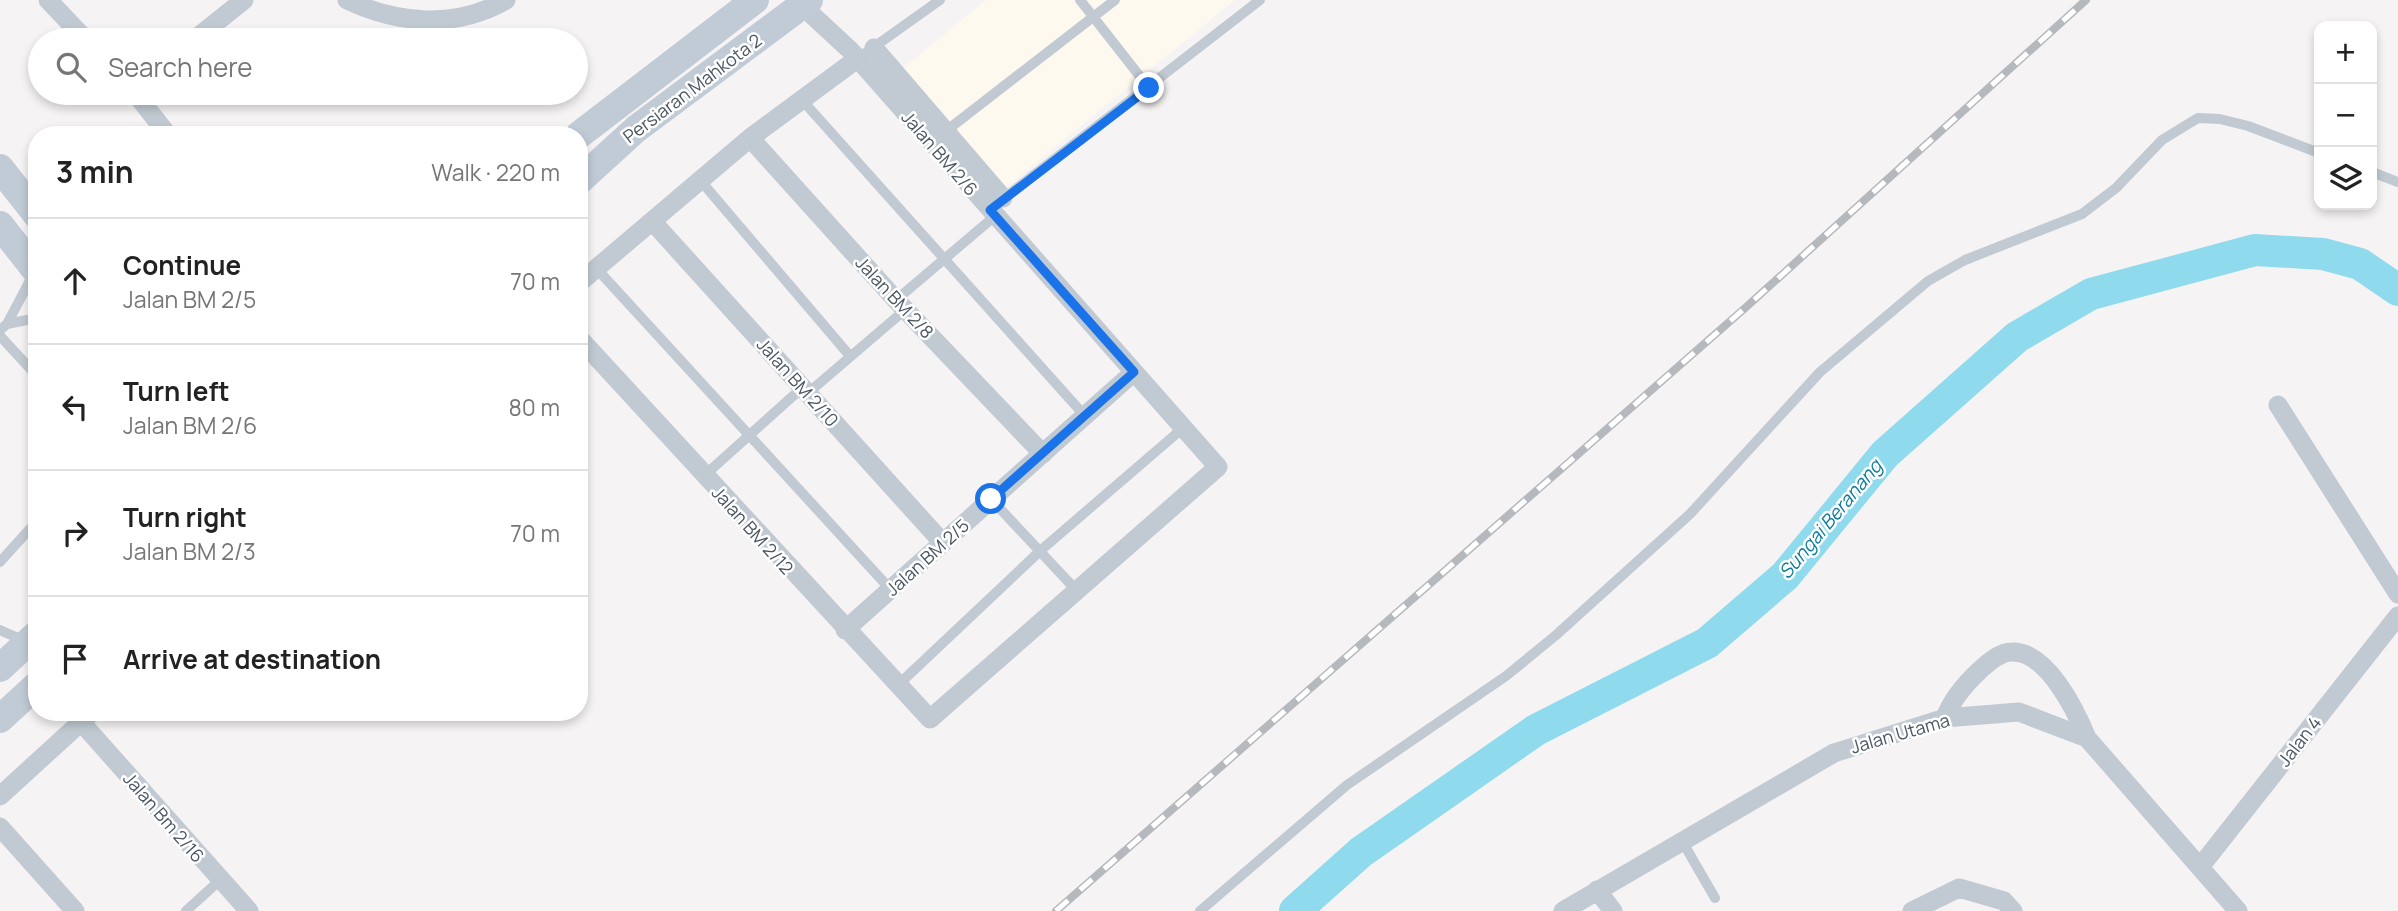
<!DOCTYPE html>
<meta charset="utf-8">
<style>
:root{--surface:#fff;--page:#f2f2f2;--text:#222;--muted:#767676;--line:#e0e0e0}
body{margin:0;font-family:Manrope,sans-serif;background:var(--page);color:var(--text)}
.controls{position:absolute;right:21px;top:21px;display:grid;overflow:hidden;border-radius:14px;box-shadow:0 4px 10px #0003}
.controls button{width:63px;height:63px;display:grid;place-items:center;padding:0;border:0;border-bottom:2px solid var(--line);background:var(--surface);color:var(--text);font:35px sans-serif}
.stop{position:absolute;width:21px;height:21px;margin:-16px;border:5px solid #1a73e8;border-radius:50%;background:#fff}
.stop.end{background:#1a73e8;border-color:#fff;box-shadow:0 2px 7px #0008}
.list{margin:0;padding:0;list-style:none}
h2{display:flex;justify-content:space-between;align-items:center;height:91px;margin:0;padding:0 28px;font-size:30px}
h2 small{font-size:23px;font-weight:400;color:var(--muted)}
.list li{display:grid;grid-template-columns:46px 1fr auto;gap:21px;align-items:center;box-sizing:border-box;height:126px;padding:0 28px;border-top:2px solid var(--line)}
.list b{display:block;font-size:26px;white-space:nowrap}
.list p{margin:0;font-size:23px;white-space:nowrap;color:var(--muted)}
.list em{font-size:23px;font-style:normal;color:var(--muted)}
.icon{flex:none;width:38px;height:38px;fill:none;stroke:currentColor;stroke-width:2;stroke-linecap:round;stroke-linejoin:round}
.map{position:relative;flex:none;width:2398px;height:911px;overflow:hidden}
.search{position:absolute;background:var(--surface);box-shadow:0 4px 10px #0003;left:28px;top:28px;width:560px;height:77px;display:flex;align-items:center;gap:18px;box-sizing:border-box;padding:0 24px;border-radius:38px;color:var(--muted);font-size:26px}
.panel{position:absolute;background:var(--surface);box-shadow:0 4px 10px #0003;left:28px;top:126px;width:560px;height:595px;border-radius:28px}
.map>svg:first-child{display:block}
.commercial{fill:#fdf9ef}
.lines{fill:none;stroke-linecap:round;stroke-linejoin:round}
.river{stroke:#90daee;stroke-width:32}
.lane{stroke:#c1cad2;stroke-width:10}
.street{stroke:#c1cad2;stroke-width:19}
.secondary{stroke:#c1cbd6;stroke-width:28}
.rail-casing{stroke:#b5b8bd;stroke-width:8}
.rail{stroke:#fff;stroke-width:5;stroke-dasharray:16;stroke-linecap:butt}
.route{stroke:#1a73e8;stroke-width:9}
.labels{text-anchor:middle;dominant-baseline:central;stroke-width:5;stroke-linejoin:round;paint-order:stroke}
.street-label{font-size:18px;fill:#4a5661;stroke:#fff}
.water-label{font-size:19px;font-style:italic;fill:#0c7c9b;stroke:#fff}
</style>
<div class="map">
<svg width="2398" height="911" viewBox="0 0 2398 911">
<rect width="100%" height="100%" fill="#f5f3f3"/>
<path class="commercial" d="M986 0H1235L1000 192 901 70Z"/>
<g class="lines">
<path class="river" d="M1295 911 1361 852 1536 730 1707 643 1785 576 1885 454 2017 337 2091 294 2255 250 2323 254 2360 264 2398 290"/>
<path class="lane" d="M1080 0 1149 88
M857 59 940 0
M802 100 1085 416
M946 131 1115 0
M2372 172 2398 182
M700 180 850 356
M1003 199 1260 0
M596 268 891 590
M896 300 995 216
M7 324 37 318
M0 330 7 324 35 271
M0 336 37 376
M808 393 906 309
M705 475 803 387
M991 499 1077 591
M0 562 37 521
M0 630 25 641
M898 685 1040 551 1183 428
M1682 841 1715 898
M186 911 220 880
M1200 911 1347 785 1506 676 1555 636 1690 514 1820 372 1928 281 1965 260 2082 214 2116 188 2162 140 2198 118 2220 119 2248 126 2319 153"/>
<path class="street" d="M48 0 86 40
M347 0C397 24 456 29 506 0
M194 40 244 0
M874 48 1003 198
M135 93 168 135
M750 138 896 300 1043 454
M652 221 943 543
M579 283 750 138 857 59
M579 338 930 719 1218 467 851 51 796 0
M2278 405 2398 594
M845 630 1134 372
M1945 718C1952 699 1966 683 1980 670 1989 662 2000 652 2012 652 2047 651 2076 711 2087 738
M81 722 249 911
M0 796 92 712
M0 827 75 911
M2200 867 2398 616
M1597 890 1613 911
M1563 911 1834 753 1945 718 2019 712 2087 738 2238 911
M1912 911 1959 888 2004 901 2013 911"/>
<path class="secondary" d="M579 135 755 0
M0 168 37 215
M579 181 636 129 809 0
M0 225 37 272
M0 668 37 634
M0 719 37 685"/>
<defs>
<path id="rail" d="M1056 911 1744 309 2086 0"/>
</defs>
<use href="#rail" class="rail-casing"/>
<use href="#rail" class="rail"/>
</g>
<g class="lines">
<path class="route" d="M991 499 1134 372 990 210 1149 88"/>
</g>
<g class="labels">
<g class="street-label">
<text transform="translate(692 88) rotate(-37)">Persiaran Mahkota 2</text>
<text transform="translate(940 153) rotate(49)">Jalan BM 2/6</text>
<text transform="translate(895 297) rotate(47)">Jalan BM 2/8</text>
<text transform="translate(798 382) rotate(48)">Jalan BM 2/10</text>
<text transform="translate(753 530) rotate(48)">Jalan BM 2/12</text>
<text transform="translate(927 557) rotate(-42)">Jalan BM 2/5</text>
<text transform="translate(1900 733) rotate(-16)">Jalan Utama</text>
<text transform="translate(2299 741) rotate(-52)">Jalan 4</text>
<text transform="translate(164 817) rotate(49)">Jalan Bm 2/16</text>
</g>
<g class="water-label">
<text transform="translate(1830 519) rotate(-50)">Sungai Beranang</text>
</g>
</g>
</svg>
<div class="controls">
<button>+</button>
<button>−</button>
<button><svg class="icon" aria-label="layers" viewBox="0 0 24 24"><path d="M12 4l9 5-9 5-9-5zM3 14l9 5 9-5"/></svg></button>
</div>
<div class="stop" style="left:991px;top:499px"></div>
<div class="stop end" style="left:1149px;top:88px"></div>
<div class="search"><svg class="icon" aria-label="search" viewBox="0 0 24 24"><circle cx="10" cy="10" r="6"/><path d="M15 15l6 6"/></svg>Search here</div>
<section class="panel">
<h2>3 min<small>Walk · 220 m</small></h2>
<ul class="list">
<li><svg class="icon" aria-label="ahead" viewBox="0 0 24 24"><path d="M12 20V5M6 11l6-6 6 6"/></svg><div><b>Continue</b><p>Jalan BM 2/5</p></div><em>70 m</em></li>
<li><svg class="icon" aria-label="left" viewBox="0 0 24 24"><path d="M17 20v-9H6M10 6l-5 5 5 5"/></svg><div><b>Turn left</b><p>Jalan BM 2/6</p></div><em>80 m</em></li>
<li><svg class="icon" aria-label="right" viewBox="0 0 24 24"><path d="M7 20v-9h11M14 6l5 5-5 5"/></svg><div><b>Turn right</b><p>Jalan BM 2/3</p></div><em>70 m</em></li>
<li><svg class="icon" aria-label="arrive" viewBox="0 0 24 24"><path d="M6 21V4h12l-3 4 3 4H6"/></svg><div><b>Arrive at destination</b></div></li>
</ul>
</section>
</div>
